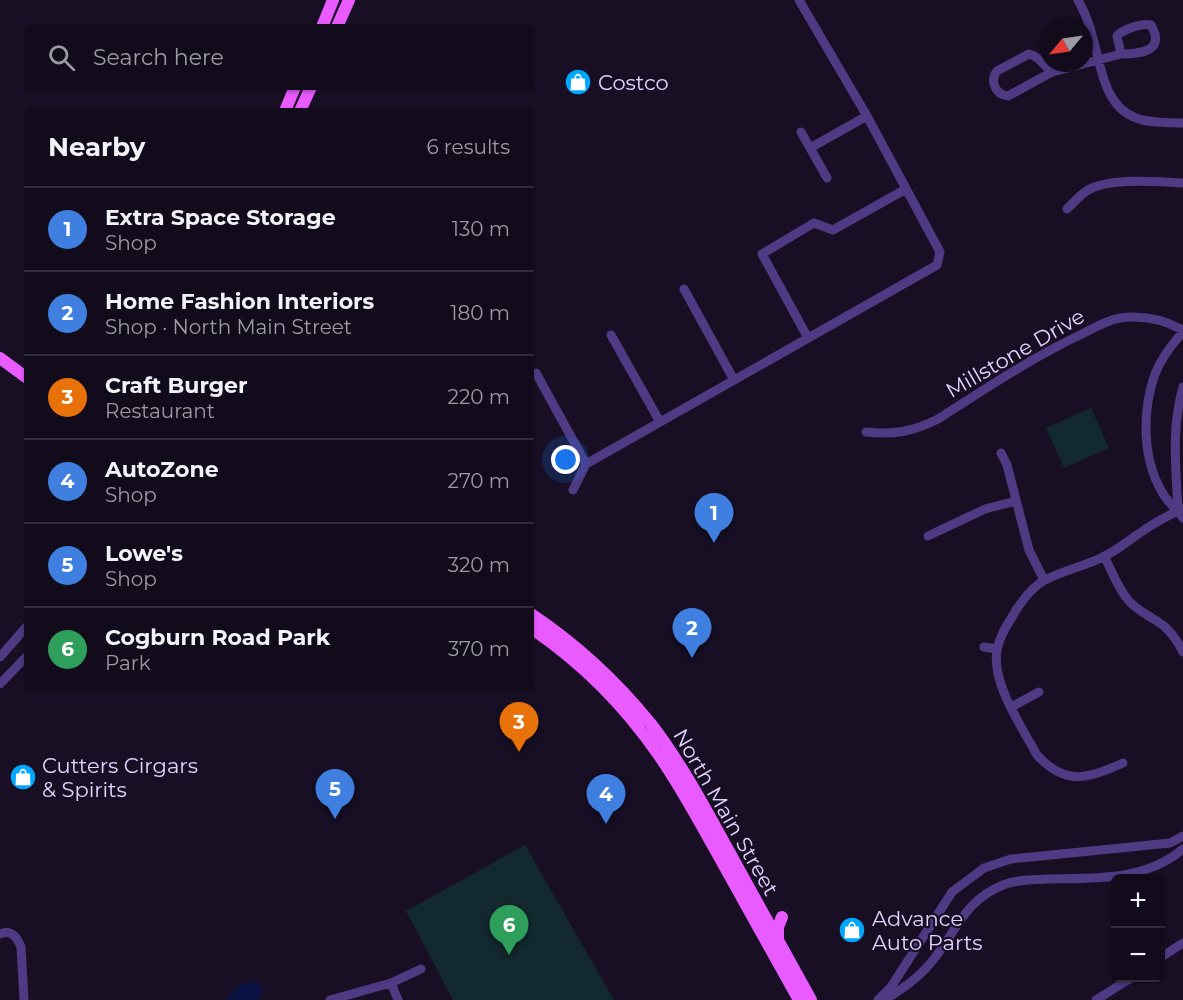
<!DOCTYPE html>
<meta charset="utf-8">
<style>
:root{--surface:#120b1c;--page:#1b1425;--text:#f1f3f6;--muted:#9c9ba3;--line:#312b3b;--accent:#0f766e}
body{margin:0;font-family:Montserrat,sans-serif;background:var(--page);color:var(--text)}
.controls{position:absolute;right:18px;bottom:18px;display:grid;overflow:hidden;border-radius:9px;box-shadow:0 2px 4px #0004}
.controls button{width:54px;height:54px;display:grid;place-items:center;padding:0;border:0;border-bottom:2px solid var(--line);background:var(--surface);color:var(--text);font:30px sans-serif}
.compass{position:absolute;left:1039px;top:18px;width:54px;height:54px;border-radius:50%;background:var(--surface);box-shadow:0 2px 4px #0004;rotate:241deg}
.you{position:absolute;left:566px;top:460px;width:21px;height:21px;margin:-15px;border:4px solid #fff;border-radius:50%;background:#1a73e8;box-shadow:0 0 0 9px #1a73e833}
.badge{display:grid;place-items:center;width:39px;height:39px;border-radius:50%;background:var(--accent);color:#fff;font-size:20px;font-weight:700}
.pin{position:absolute;translate:-50% -50px;filter:drop-shadow(0 2px 3px #0008)}
.pin::after{content:'';position:absolute;top:32px;width:21px;height:18px;background:inherit;clip-path:polygon(0 0,100% 0,50% 100%)}
.list{margin:0;padding:0;list-style:none}
h2{display:flex;justify-content:space-between;align-items:center;height:78px;margin:0;padding:0 24px;font-size:26px}
h2 small{font-size:20px;font-weight:400;color:var(--muted)}
.list li{display:grid;grid-template-columns:39px 1fr auto;gap:18px;align-items:center;box-sizing:border-box;height:84px;padding:0 24px;border-top:2px solid var(--line)}
.list b{display:block;font-size:22px;white-space:nowrap}
.list p{margin:0;font-size:20px;white-space:nowrap;color:var(--muted)}
.list em{font-size:20px;font-style:normal;color:var(--muted)}
.icon{flex:none;width:33px;height:33px;fill:none;stroke:currentColor;stroke-width:2;stroke-linecap:round;stroke-linejoin:round}
.map{position:relative;flex:none;width:1183px;height:1000px;overflow:hidden}
.search{position:absolute;background:var(--surface);box-shadow:0 2px 4px #0004;left:24px;top:24px;width:510px;height:66px;display:flex;align-items:center;gap:15px;box-sizing:border-box;padding:0 21px;border-radius:9px;color:var(--muted);font-size:22px}
.panel{position:absolute;background:var(--surface);box-shadow:0 2px 4px #0004;left:24px;top:108px;width:510px;height:582px;border-radius:9px}
.map>svg:first-child{display:block}
.green{fill:#12292f}
.water{fill:#0a1143}
.lines{fill:none;stroke-linecap:round;stroke-linejoin:round}
.minor{stroke:#4f3a84;stroke-width:9}
.major{stroke:#e95aff;stroke-width:12}
.labels{text-anchor:middle;dominant-baseline:central;stroke-width:4.5;stroke-linejoin:round;paint-order:stroke}
.poi-label{font-size:21px;fill:#e3d3ff;stroke:#180f25;text-anchor:start}
.street-label{font-size:21px;fill:#e3d3ff;stroke:#180f25}
</style>
<div class="map">
<svg width="1183" height="1000" viewBox="0 0 1183 1000">
<rect width="100%" height="100%" fill="#180f25"/>
<path class="green" d="M1091 408 1109 448 1064 468 1046 428Z
M525 845 614 1000H453L406 911Z"/>
<path class="water" d="M248 982H259C263 988 264 994 258 1000H227C232 990 239 986 248 982Z"/>
<g class="lines">
<path class="minor" d="M1078 0C1084 11 1089 22 1092 35 1101 64 1103 106 1136 118 1151 124 1168 122 1183 123
M1029 54C1040 57 1043 65 1052 72L1008 96C996 95 989 81 997 71Z
M1052 72 1121 54C1141 54 1166 51 1151 25 1142 23 1128 28 1120 33L1117 36 1121 54
M801 132 827 178
M810 148 867 116
M1067 209C1073 203 1081 194 1088 190 1111 177 1157 182 1183 183
M684 289 734 380
M1183 332C1172 344 1161 359 1155 374 1142 411 1142 458 1162 492 1167 502 1177 509 1183 518
M611 335 660 422
M808 338 762 254 814 223 833 230 906 189
M536 373 586 464
M866 432C894 435 912 432 938 419 985 389 1031 358 1082 334 1094 328 1107 320 1120 318 1142 315 1164 320 1183 330
M1001 453 1007 465 1029 550 1044 580
M573 490 586 464 937 265 940 252 867 116 799 0
M1178 511C1176 469 1171 428 1183 387
M928 536 985 509 1016 501
M1104 556C1112 571 1118 589 1129 601 1139 612 1152 617 1164 626 1172 633 1178 642 1183 652
M984 647 997 649
M0 657 27 626
M0 684 27 656
M1011 707 1039 692
M1123 763C1089 778 1066 787 1037 755 1022 727 991 683 997 650 999 638 1005 628 1012 617 1020 603 1030 588 1045 580 1064 570 1086 566 1105 556 1119 549 1130 539 1143 531 1155 522 1170 515 1183 508
M0 934C11 929 17 937 21 947L24 1000
M1160 958 1183 943
M391 983 421 969
M330 1000 391 983 398 1000
M878 1000 891 987 952 892 984 868 1011 859 1170 843 1183 836
M884 1000C903 989 920 977 933 960 958 929 964 901 1003 885 1018 879 1033 880 1048 879 1095 878 1146 881 1183 849
M1096 1000 1131 978"/>
<path class="major" d="M322 27 333 0
M337 27 349 0
M285 111 295 87
M300 111 311 87
M0 358 27 378
M531 614C576 644 617 682 651 724 681 763 704 806 727 848 755 899 783 949 811 1000
M531 628C581 662 626 707 660 757 683 790 701 825 721 860 747 907 773 953 799 1000
M778 939V927L782 917"/>
</g>
<defs>
<symbol id="shop-disc" viewBox="-11 -11 22 22"><circle r="9.5" fill="#00a7fe" stroke="#180f25"/><path d="M-5-2.5h2.3a2.7 3.5 0 0 1 5.4 0H5L5.5 6h-11ZM-1.5-2.5h3a1.5 2.3 0 0 0-3 0Z" fill="#fff"/></symbol>
</defs>
<g fill-rule="evenodd">
<use href="#shop-disc" x="563" y="67" width="30" height="30"/>
<use href="#shop-disc" x="8" y="762" width="30" height="30"/>
<use href="#shop-disc" x="837" y="915" width="30" height="30"/>
</g>
<g class="labels">
<g class="poi-label">
<text x="598" y="82">Costco</text>
<text x="42" y="765">Cutters Cirgars<tspan x="42" dy="24">&amp; Spirits</tspan></text>
<text x="872" y="918">Advance<tspan x="872" dy="24">Auto Parts</tspan></text>
</g>
<g class="street-label">
<text transform="translate(1015 353) rotate(-30)">Millstone Drive</text>
<text transform="translate(726 812) rotate(60)">North Main Street</text>
</g>
</g>
</svg>
<div class="controls">
<button>+</button>
<button>−</button>
</div>
<svg class="compass" viewBox="-18 -18 36 36"><path d="M0-13l5 13h-10z" fill="#e53935"/><path d="M0 13l5-13h-10z" fill="#9c9ba3"/></svg>
<div class="you"></div>
<div class="pin badge" style="left:714px;top:543px;background:#3f7fe0">1</div>
<div class="pin badge" style="left:692px;top:658px;background:#3f7fe0">2</div>
<div class="pin badge" style="left:519px;top:752px;background:#e8710a">3</div>
<div class="pin badge" style="left:606px;top:824px;background:#3f7fe0">4</div>
<div class="pin badge" style="left:335px;top:819px;background:#3f7fe0">5</div>
<div class="pin badge" style="left:509px;top:955px;background:#2e9e5b">6</div>
<div class="search"><svg class="icon" aria-label="search" viewBox="0 0 24 24"><circle cx="10" cy="10" r="6"/><path d="M15 15l6 6"/></svg>Search here</div>
<section class="panel">
<h2>Nearby<small>6 results</small></h2>
<ul class="list">
<li><span class="badge" style="background:#3f7fe0">1</span><div><b>Extra Space Storage</b><p>Shop</p></div><em>130 m</em></li>
<li><span class="badge" style="background:#3f7fe0">2</span><div><b>Home Fashion Interiors</b><p>Shop · North Main Street</p></div><em>180 m</em></li>
<li><span class="badge" style="background:#e8710a">3</span><div><b>Craft Burger</b><p>Restaurant</p></div><em>220 m</em></li>
<li><span class="badge" style="background:#3f7fe0">4</span><div><b>AutoZone</b><p>Shop</p></div><em>270 m</em></li>
<li><span class="badge" style="background:#3f7fe0">5</span><div><b>Lowe's</b><p>Shop</p></div><em>320 m</em></li>
<li><span class="badge" style="background:#2e9e5b">6</span><div><b>Cogburn Road Park</b><p>Park</p></div><em>370 m</em></li>
</ul>
</section>
</div>
